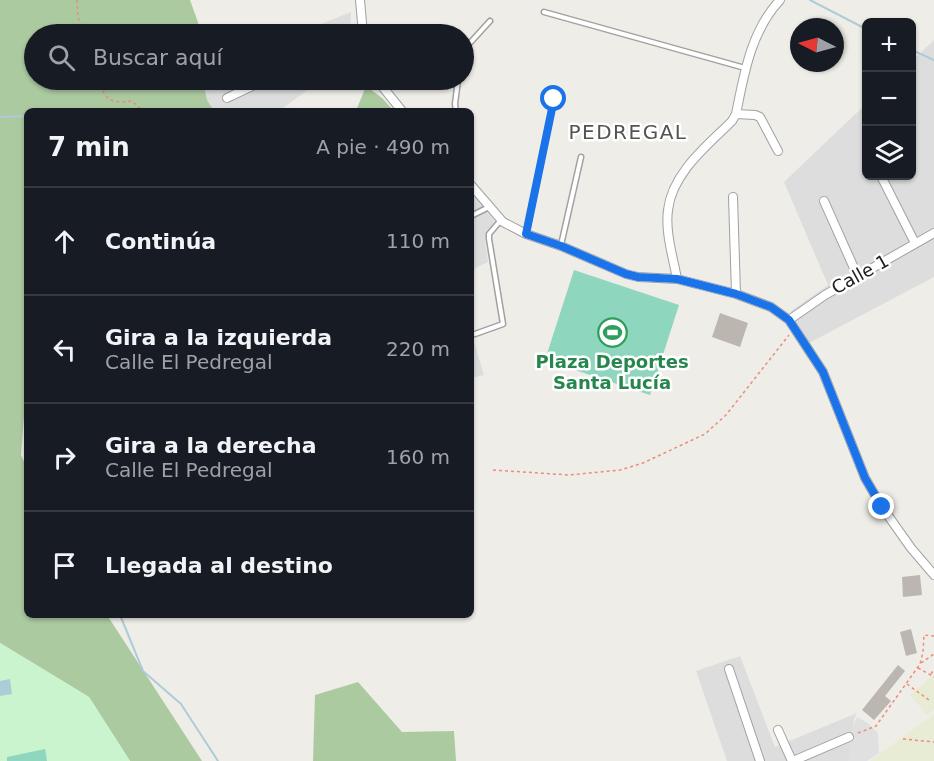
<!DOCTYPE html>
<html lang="es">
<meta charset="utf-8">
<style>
:root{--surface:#171b24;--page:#242831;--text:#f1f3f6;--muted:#9ea1a6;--line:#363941}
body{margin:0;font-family:"DejaVu Sans",sans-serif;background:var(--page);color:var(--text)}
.controls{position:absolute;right:18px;top:18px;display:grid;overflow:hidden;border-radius:9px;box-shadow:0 2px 4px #0004}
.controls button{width:54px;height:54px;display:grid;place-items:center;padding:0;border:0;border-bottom:2px solid var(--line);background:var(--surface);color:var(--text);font:30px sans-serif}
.compass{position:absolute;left:790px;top:18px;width:54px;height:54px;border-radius:50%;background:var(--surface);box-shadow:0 2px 4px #0004;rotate:276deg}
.stop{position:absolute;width:18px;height:18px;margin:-14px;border:4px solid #1a73e8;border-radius:50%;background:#fff}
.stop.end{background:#1a73e8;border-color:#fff;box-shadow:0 2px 6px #0008}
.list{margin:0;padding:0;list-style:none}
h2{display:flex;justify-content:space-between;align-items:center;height:78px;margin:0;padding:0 24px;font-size:26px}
h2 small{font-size:20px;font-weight:400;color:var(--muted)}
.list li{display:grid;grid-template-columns:39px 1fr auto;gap:18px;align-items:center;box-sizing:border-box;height:108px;padding:0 24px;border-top:2px solid var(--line)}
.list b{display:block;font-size:22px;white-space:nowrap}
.list p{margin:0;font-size:20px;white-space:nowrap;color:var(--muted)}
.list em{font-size:20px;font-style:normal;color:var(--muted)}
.icon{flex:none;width:33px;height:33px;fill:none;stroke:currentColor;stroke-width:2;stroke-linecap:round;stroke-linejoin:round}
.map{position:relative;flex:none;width:934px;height:761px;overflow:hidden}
.search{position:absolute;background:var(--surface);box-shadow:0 2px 4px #0004;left:24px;top:24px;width:450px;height:66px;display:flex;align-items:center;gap:15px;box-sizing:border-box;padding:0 21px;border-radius:33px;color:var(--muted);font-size:22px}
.panel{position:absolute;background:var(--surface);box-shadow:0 2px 4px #0004;left:24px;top:108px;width:450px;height:510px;border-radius:9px}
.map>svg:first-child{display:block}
.residential{fill:#dedddd}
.farmland{fill:#e9ecd5}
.forest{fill:#abcaa0}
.park{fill:#c9f4ce}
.pitch{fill:#8ed6bd}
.parking{fill:#e0e0e0}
.water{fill:#acccd8}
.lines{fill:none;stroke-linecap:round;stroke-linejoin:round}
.stream{stroke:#acccd8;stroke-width:2}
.building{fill:#bcb6b0}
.lane-casing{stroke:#a1a1a1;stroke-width:7}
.street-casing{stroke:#a1a1a1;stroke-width:10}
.path{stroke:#eb8c7c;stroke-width:1.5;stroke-dasharray:3 3;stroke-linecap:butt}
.lane{stroke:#fff;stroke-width:4}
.street{stroke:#fff;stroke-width:8}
.route{stroke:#1a73e8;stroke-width:8}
.labels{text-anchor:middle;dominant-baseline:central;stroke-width:5;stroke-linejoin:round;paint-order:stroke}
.street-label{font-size:18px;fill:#202020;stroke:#fff}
.leisure-label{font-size:18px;font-weight:bold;fill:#27864d;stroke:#fff}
.neighbourhood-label{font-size:20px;letter-spacing:1.5px;fill:#535353;stroke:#fff}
</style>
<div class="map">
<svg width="934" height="761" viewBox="0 0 934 761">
<rect width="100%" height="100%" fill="#efede7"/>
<path class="residential" d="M351 12 350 34H296Z
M934 40V277L809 343 791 311 828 285 784 182 866 104V176H912V61Z
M203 80H321L279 111H214L207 100Z
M472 191 495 222 487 231 485 241 488 262 475 268 471 290Z
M471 332 484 375 471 378Z
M740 656 775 747 857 713 854 719 849 761H727L696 671Z"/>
<path class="farmland" d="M934 675V710L927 715 910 695Z
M934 714V761H870Z"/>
<path class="forest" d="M0 0H190L200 28V34H34V80H203L207 100 214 111H27V378L21 455 27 468V615H107L202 761H130L89 697 0 643Z
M366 86 382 98 394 111H356Z
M358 682 402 732 454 731 456 761H313L315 695Z"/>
<path class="park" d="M0 643 89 697 130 761H0Z"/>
<path class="pitch" d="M574 270 679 305 650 395 545 360Z
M45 749 47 761H7V757Z"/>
<path class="parking" d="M857 717 869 724 878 733 879 753 867 761H848L851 732Z"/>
<path class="water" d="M10 679 12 694 0 696V681Z"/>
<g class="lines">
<path class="stream" d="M810 0 866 29
M912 50 934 60
M0 117 27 116
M120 615 143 671 181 704 218 761"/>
</g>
<path class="building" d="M720 313 748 323 740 347 712 337Z
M920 575 922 595 903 597 902 577Z
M911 629 917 653 906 656 900 632Z
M898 665 905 671 885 696 891 701 874 720 862 710Z"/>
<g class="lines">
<defs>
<path id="lane" d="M544 12 745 68
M464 60 469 44 490 21
M456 111 455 104 458 80
M471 216 489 207
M526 234 554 99
M561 245 581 157
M475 334 503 324 489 239V234L501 220"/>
<path id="street" d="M360 0 363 34
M377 80 402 111
M227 98 265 80
M736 114 755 115 760 117 778 151
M881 176 915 243
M471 185 503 222 526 234 561 246 626 274 638 277 677 279 736 294 771 307 789 320 823 372 865 478 882 507 911 548 934 575
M733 197 736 294
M824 201 858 277
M677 279C673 257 665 232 668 210 672 173 708 145 732 121L736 114C744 74 751 31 780 0
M789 320 825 295 934 233
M729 669 760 761
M778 730 792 761
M793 761 849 737"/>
</defs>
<use href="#lane" class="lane-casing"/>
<use href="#street" class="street-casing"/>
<path class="path" d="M77 0 78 17 83 34
M98 80C105 99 109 104 132 101L143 111
M493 470 569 475 620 470 643 463 705 434 726 415 789 335
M921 663 934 654
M918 668 934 677
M931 674 934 669
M907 684 929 700
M858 733 876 726 920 664 923 652 924 635 934 636
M903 739 934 742"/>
<use href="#lane" class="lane"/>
<use href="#street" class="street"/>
</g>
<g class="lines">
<path class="route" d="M554 99 526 234 561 246 626 274 638 277 677 279 736 294 771 307 789 320 823 372 865 478 882 507"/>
</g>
<defs>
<symbol id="stadium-ring" viewBox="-11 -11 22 22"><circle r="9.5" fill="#fff" stroke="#2e9e5b" stroke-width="1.5"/><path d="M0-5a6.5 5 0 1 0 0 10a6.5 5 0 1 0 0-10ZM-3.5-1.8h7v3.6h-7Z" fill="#2e9e5b"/></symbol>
</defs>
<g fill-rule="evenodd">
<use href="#stadium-ring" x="596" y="316" width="33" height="33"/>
</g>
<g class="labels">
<g class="street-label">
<text transform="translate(860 274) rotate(-29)">Calle 1</text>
</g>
<g class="leisure-label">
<text x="612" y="361">Plaza Deportes<tspan x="612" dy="21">Santa Lucía</tspan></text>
</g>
<g class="neighbourhood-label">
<text x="628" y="132">PEDREGAL</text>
</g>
</g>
</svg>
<div class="controls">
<button>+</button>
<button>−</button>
<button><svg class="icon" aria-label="layers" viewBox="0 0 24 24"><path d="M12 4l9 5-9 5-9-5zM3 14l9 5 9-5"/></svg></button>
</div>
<svg class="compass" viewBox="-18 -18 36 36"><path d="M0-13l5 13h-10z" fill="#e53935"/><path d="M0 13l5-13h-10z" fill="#9ea1a6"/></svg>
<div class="stop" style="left:554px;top:99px"></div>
<div class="stop end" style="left:882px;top:507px"></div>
<div class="search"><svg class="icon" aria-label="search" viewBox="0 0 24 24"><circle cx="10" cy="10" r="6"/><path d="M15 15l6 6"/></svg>Buscar aquí</div>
<section class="panel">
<h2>7 min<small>A pie · 490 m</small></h2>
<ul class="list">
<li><svg class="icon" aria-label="ahead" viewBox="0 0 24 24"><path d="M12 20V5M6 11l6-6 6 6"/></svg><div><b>Continúa</b></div><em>110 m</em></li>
<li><svg class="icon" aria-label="left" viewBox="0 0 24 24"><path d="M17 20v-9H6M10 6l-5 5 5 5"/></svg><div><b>Gira a la izquierda</b><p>Calle El Pedregal</p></div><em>220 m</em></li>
<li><svg class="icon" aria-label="right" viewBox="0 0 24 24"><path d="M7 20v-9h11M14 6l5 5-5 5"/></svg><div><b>Gira a la derecha</b><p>Calle El Pedregal</p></div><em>160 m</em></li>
<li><svg class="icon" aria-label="arrive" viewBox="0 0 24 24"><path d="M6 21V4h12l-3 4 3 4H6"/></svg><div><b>Llegada al destino</b></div></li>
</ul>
</section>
</div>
